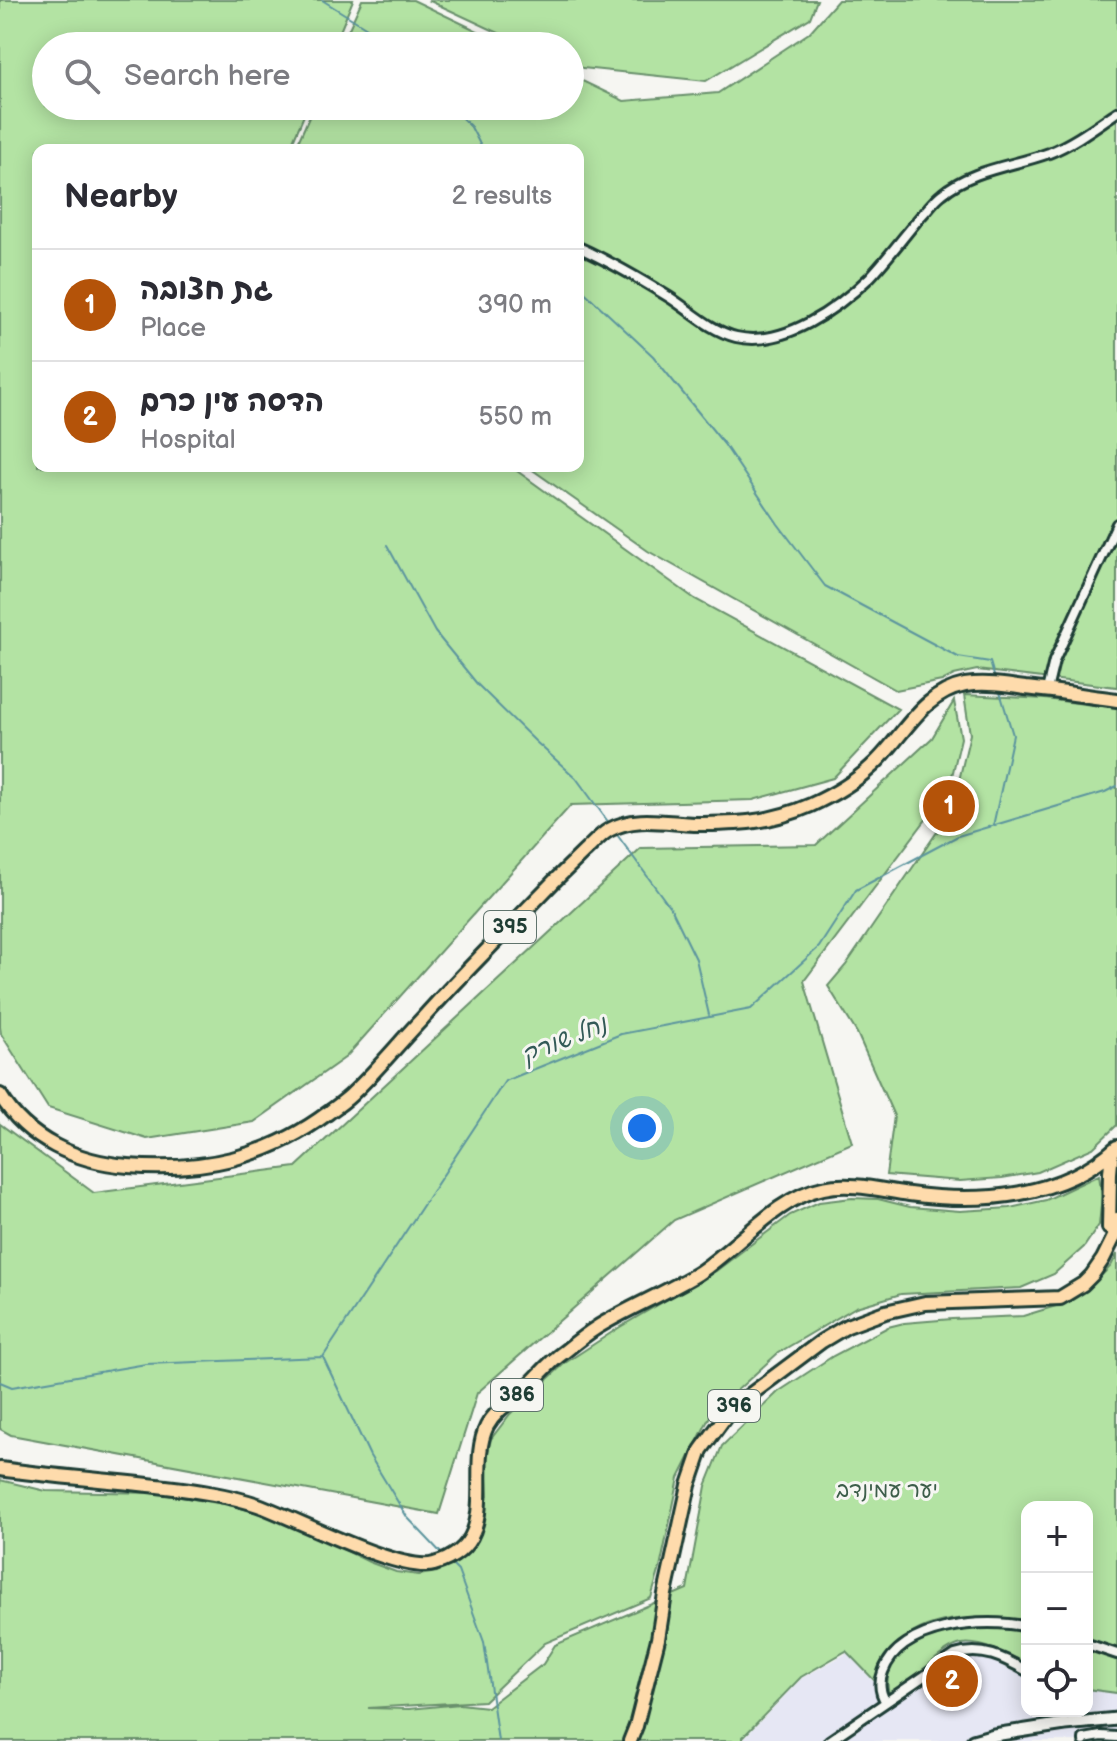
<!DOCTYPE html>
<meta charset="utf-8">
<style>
:root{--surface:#fff;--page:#f7f7f7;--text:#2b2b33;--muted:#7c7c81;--line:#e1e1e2;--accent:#b45309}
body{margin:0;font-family:"Balsamiq Sans","Playpen Sans Hebrew",sans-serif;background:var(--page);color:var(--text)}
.controls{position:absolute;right:24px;bottom:24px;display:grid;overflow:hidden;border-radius:16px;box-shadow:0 4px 20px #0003}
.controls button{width:72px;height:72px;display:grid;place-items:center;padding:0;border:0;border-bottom:2px solid var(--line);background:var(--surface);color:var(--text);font:40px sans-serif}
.you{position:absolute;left:642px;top:1128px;width:28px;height:28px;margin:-20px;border:6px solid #fff;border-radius:50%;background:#1a73e8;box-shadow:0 0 0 12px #1a73e833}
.badge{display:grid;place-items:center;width:52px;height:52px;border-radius:50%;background:var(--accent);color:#fff;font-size:26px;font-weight:700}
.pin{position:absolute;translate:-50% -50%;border:4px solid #fff;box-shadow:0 2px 8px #0006}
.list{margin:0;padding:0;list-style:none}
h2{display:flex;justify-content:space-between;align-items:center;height:104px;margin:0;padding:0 32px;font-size:34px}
h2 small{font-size:26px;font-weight:400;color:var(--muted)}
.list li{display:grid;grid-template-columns:52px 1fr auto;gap:24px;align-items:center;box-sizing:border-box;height:112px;padding:0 32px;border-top:2px solid var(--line)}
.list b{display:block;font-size:30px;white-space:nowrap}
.list p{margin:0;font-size:26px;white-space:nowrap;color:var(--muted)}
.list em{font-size:26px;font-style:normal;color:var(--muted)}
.icon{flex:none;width:44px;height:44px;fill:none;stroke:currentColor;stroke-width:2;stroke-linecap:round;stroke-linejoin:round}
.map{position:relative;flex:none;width:1117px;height:1741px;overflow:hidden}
.search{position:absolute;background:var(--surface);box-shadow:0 4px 20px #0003;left:32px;top:32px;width:552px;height:88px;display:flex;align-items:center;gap:20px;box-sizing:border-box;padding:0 28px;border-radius:44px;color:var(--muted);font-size:30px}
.panel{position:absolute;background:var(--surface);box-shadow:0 4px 20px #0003;left:32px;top:144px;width:552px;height:328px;border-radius:16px}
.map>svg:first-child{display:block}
.built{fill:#e6e7f4}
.green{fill:#b3e3a3;stroke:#69906c;stroke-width:2}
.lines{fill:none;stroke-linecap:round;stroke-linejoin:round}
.stream{stroke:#5c959e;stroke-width:2}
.street-casing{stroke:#1f3d34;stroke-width:14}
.secondary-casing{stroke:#1f3d34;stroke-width:17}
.primary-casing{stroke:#1f3d34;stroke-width:18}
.street{stroke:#f6f6f2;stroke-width:8}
.secondary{stroke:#f6f6f2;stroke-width:11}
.primary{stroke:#fedbac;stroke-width:12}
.labels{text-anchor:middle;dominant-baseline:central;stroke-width:6;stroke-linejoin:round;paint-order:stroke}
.shield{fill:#f6f6f2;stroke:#60746d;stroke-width:2}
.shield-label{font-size:20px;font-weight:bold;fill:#1f3d34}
.park-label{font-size:22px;fill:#3d5e4a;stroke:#f6f6f2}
.water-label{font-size:24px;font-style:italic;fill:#335a57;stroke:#f6f6f2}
</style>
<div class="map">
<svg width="1117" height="1741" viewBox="0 0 1117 1741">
<rect width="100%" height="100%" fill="#f6f6f2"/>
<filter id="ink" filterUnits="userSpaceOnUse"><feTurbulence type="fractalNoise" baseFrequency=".0125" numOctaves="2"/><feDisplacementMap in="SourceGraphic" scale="16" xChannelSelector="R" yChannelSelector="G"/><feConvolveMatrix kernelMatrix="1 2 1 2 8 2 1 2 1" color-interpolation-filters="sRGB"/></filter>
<g filter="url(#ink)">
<path class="built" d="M959 1622 1027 1626V1711H1087V1644L1117 1655V1741H745L744 1738 802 1678 847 1653 876 1684 886 1658 893 1653 937 1625Z"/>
<path class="green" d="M0 0H353L334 46H46V106H308L289 150H38V466H510L695 599 898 709 833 778 753 800 571 805 346 1057 254 1122 147 1139 48 1108 1 1034 0 1027Z
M362 0H413L509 46H341Z
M428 0H817L810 18 706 81 573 67 570 66V46H527Z
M838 0H1117V687L977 670 954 675 942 681 896 690 648 551 527 466H578V150H301L298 142 314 106H570V75L624 101 718 93 809 33Z
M964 695 1045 699 1117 708V1125L1093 1148 1038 1172 1002 1178 960 1181 886 1175 894 1116 857 1033 828 986 846 965 952 810 970 734Z
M954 701 961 738 949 789 804 981 852 1143 674 1220 477 1393 439 1514 11 1435 0 1429V1124L94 1193 296 1167 641 848 816 845 932 738Z
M1099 1175 1102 1196 1099 1225 1084 1247 1054 1274 1021 1288 901 1294 856 1307 778 1353 711 1414 679 1478 660 1568 651 1598 545 1643 484 1701 368 1708 409 1709 460 1704 487 1707 543 1664 555 1645 687 1589 706 1486 722 1446 778 1392 833 1356 888 1327 904 1323 952 1319 1023 1316 1069 1302 1099 1278 1111 1266 1117 1254V1651L1087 1641V1507H1027V1623C985 1616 936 1612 901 1641 896 1645 891 1648 888 1653 882 1662 879 1673 876 1682L846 1651 801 1677 743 1737V1741H0V1480L46 1491 156 1493 230 1505 284 1520 369 1562 396 1572 419 1575 437 1572 456 1560 479 1527 488 1496 486 1460 491 1439 510 1414 565 1363 620 1327 716 1271 790 1215 819 1202 852 1198 878 1199 910 1207 960 1211 1010 1208 1046 1200Z
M981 1626 1027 1631V1665C1011 1655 980 1641 962 1644 946 1647 932 1663 920 1672 910 1680 899 1687 889 1694 880 1660 914 1637 944 1630 956 1627 969 1627 981 1626Z
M1087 1648 1117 1658V1693L1087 1689Z"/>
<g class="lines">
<path class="stream" d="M322 0 375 33 388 46
M450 106 471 127 483 150
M578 286 653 356 724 444 778 524 825 586 958 657 990 662 995 679
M387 545 435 632 478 685 535 741 576 778 609 823
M993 826 1013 735 999 689
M615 832 672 910 696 959 709 1015
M323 1357 370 1456 407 1517 443 1555
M0 1382 12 1387 146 1364 323 1357 505 1081 621 1034 751 1009 819 947 856 890 958 836 1105 792 1117 786
M450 1563 458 1571 484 1642 498 1741"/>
<defs>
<path id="street" d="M578 247C609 261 640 279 669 297 691 311 711 331 736 337 784 348 838 308 870 277 888 258 904 236 921 216 928 209 934 200 942 194 972 169 1014 166 1049 153 1074 143 1095 127 1117 112
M1047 690 1054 661 1117 524
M1087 1644 1117 1654
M886 1702C880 1693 879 1682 883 1672 900 1624 985 1617 1027 1627
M829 1741 955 1655C982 1646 1004 1658 1027 1671
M1084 1741V1739L1101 1736 1117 1737"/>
<path id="secondary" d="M973 1741 994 1735 1065 1724 1117 1719"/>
<path id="primary" d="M0 1095C27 1140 77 1162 128 1166 202 1172 268 1158 328 1113 337 1106 347 1100 354 1092 378 1069 399 1043 422 1019 456 981 492 945 528 908 546 889 565 870 584 852 592 845 600 835 609 830 635 815 666 823 694 824 738 824 770 823 811 805 833 795 854 783 872 766 903 738 920 694 965 685 985 682 1005 685 1025 688 1056 691 1086 696 1117 700
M1109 1228 1110 1173 1112 1151
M0 1469C55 1477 111 1480 166 1487 198 1491 228 1495 258 1505 295 1518 402 1574 434 1564 505 1544 465 1470 487 1426 497 1408 516 1398 530 1384 541 1373 551 1361 564 1352 574 1344 585 1335 596 1328 628 1308 664 1294 697 1274 735 1250 777 1197 823 1188 851 1182 880 1190 909 1194 981 1204 1061 1198 1117 1147
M630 1741 636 1726 658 1639 665 1594 689 1485 701 1450 731 1409 822 1341 847 1326 885 1312 925 1303 1060 1298 1083 1284 1092 1275 1103 1259 1115 1235 1117 1219"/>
</defs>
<use href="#street" class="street-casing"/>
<use href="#secondary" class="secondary-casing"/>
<use href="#primary" class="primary-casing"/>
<use href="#street" class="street"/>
<use href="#secondary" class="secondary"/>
<use href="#primary" class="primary"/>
</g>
</g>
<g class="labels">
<g class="shield">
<rect x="484" y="911" width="52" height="32" rx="6"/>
<rect x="491" y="1379" width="52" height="32" rx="6"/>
<rect x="708" y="1390" width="52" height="32" rx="6"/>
</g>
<g class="shield-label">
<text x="510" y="927">395</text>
<text x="517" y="1395">386</text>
<text x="734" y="1406">396</text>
</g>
<g class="park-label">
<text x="887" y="1490">יער עמינדב</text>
</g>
<g class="water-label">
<text transform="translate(564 1040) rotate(-22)">נחל שורק</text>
</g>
</g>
</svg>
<div class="controls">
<button>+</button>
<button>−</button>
<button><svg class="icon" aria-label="locate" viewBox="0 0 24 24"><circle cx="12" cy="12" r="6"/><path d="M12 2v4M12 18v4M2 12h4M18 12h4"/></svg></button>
</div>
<div class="you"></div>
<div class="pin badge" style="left:949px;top:806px">1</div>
<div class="pin badge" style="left:952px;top:1681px">2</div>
<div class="search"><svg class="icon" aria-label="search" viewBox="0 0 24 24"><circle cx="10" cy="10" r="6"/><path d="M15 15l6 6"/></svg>Search here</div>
<section class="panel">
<h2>Nearby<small>2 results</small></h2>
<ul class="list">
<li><span class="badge">1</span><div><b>גת חצובה</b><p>Place</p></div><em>390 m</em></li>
<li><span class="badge">2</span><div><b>הדסה עין כרם</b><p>Hospital</p></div><em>550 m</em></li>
</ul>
</section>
</div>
